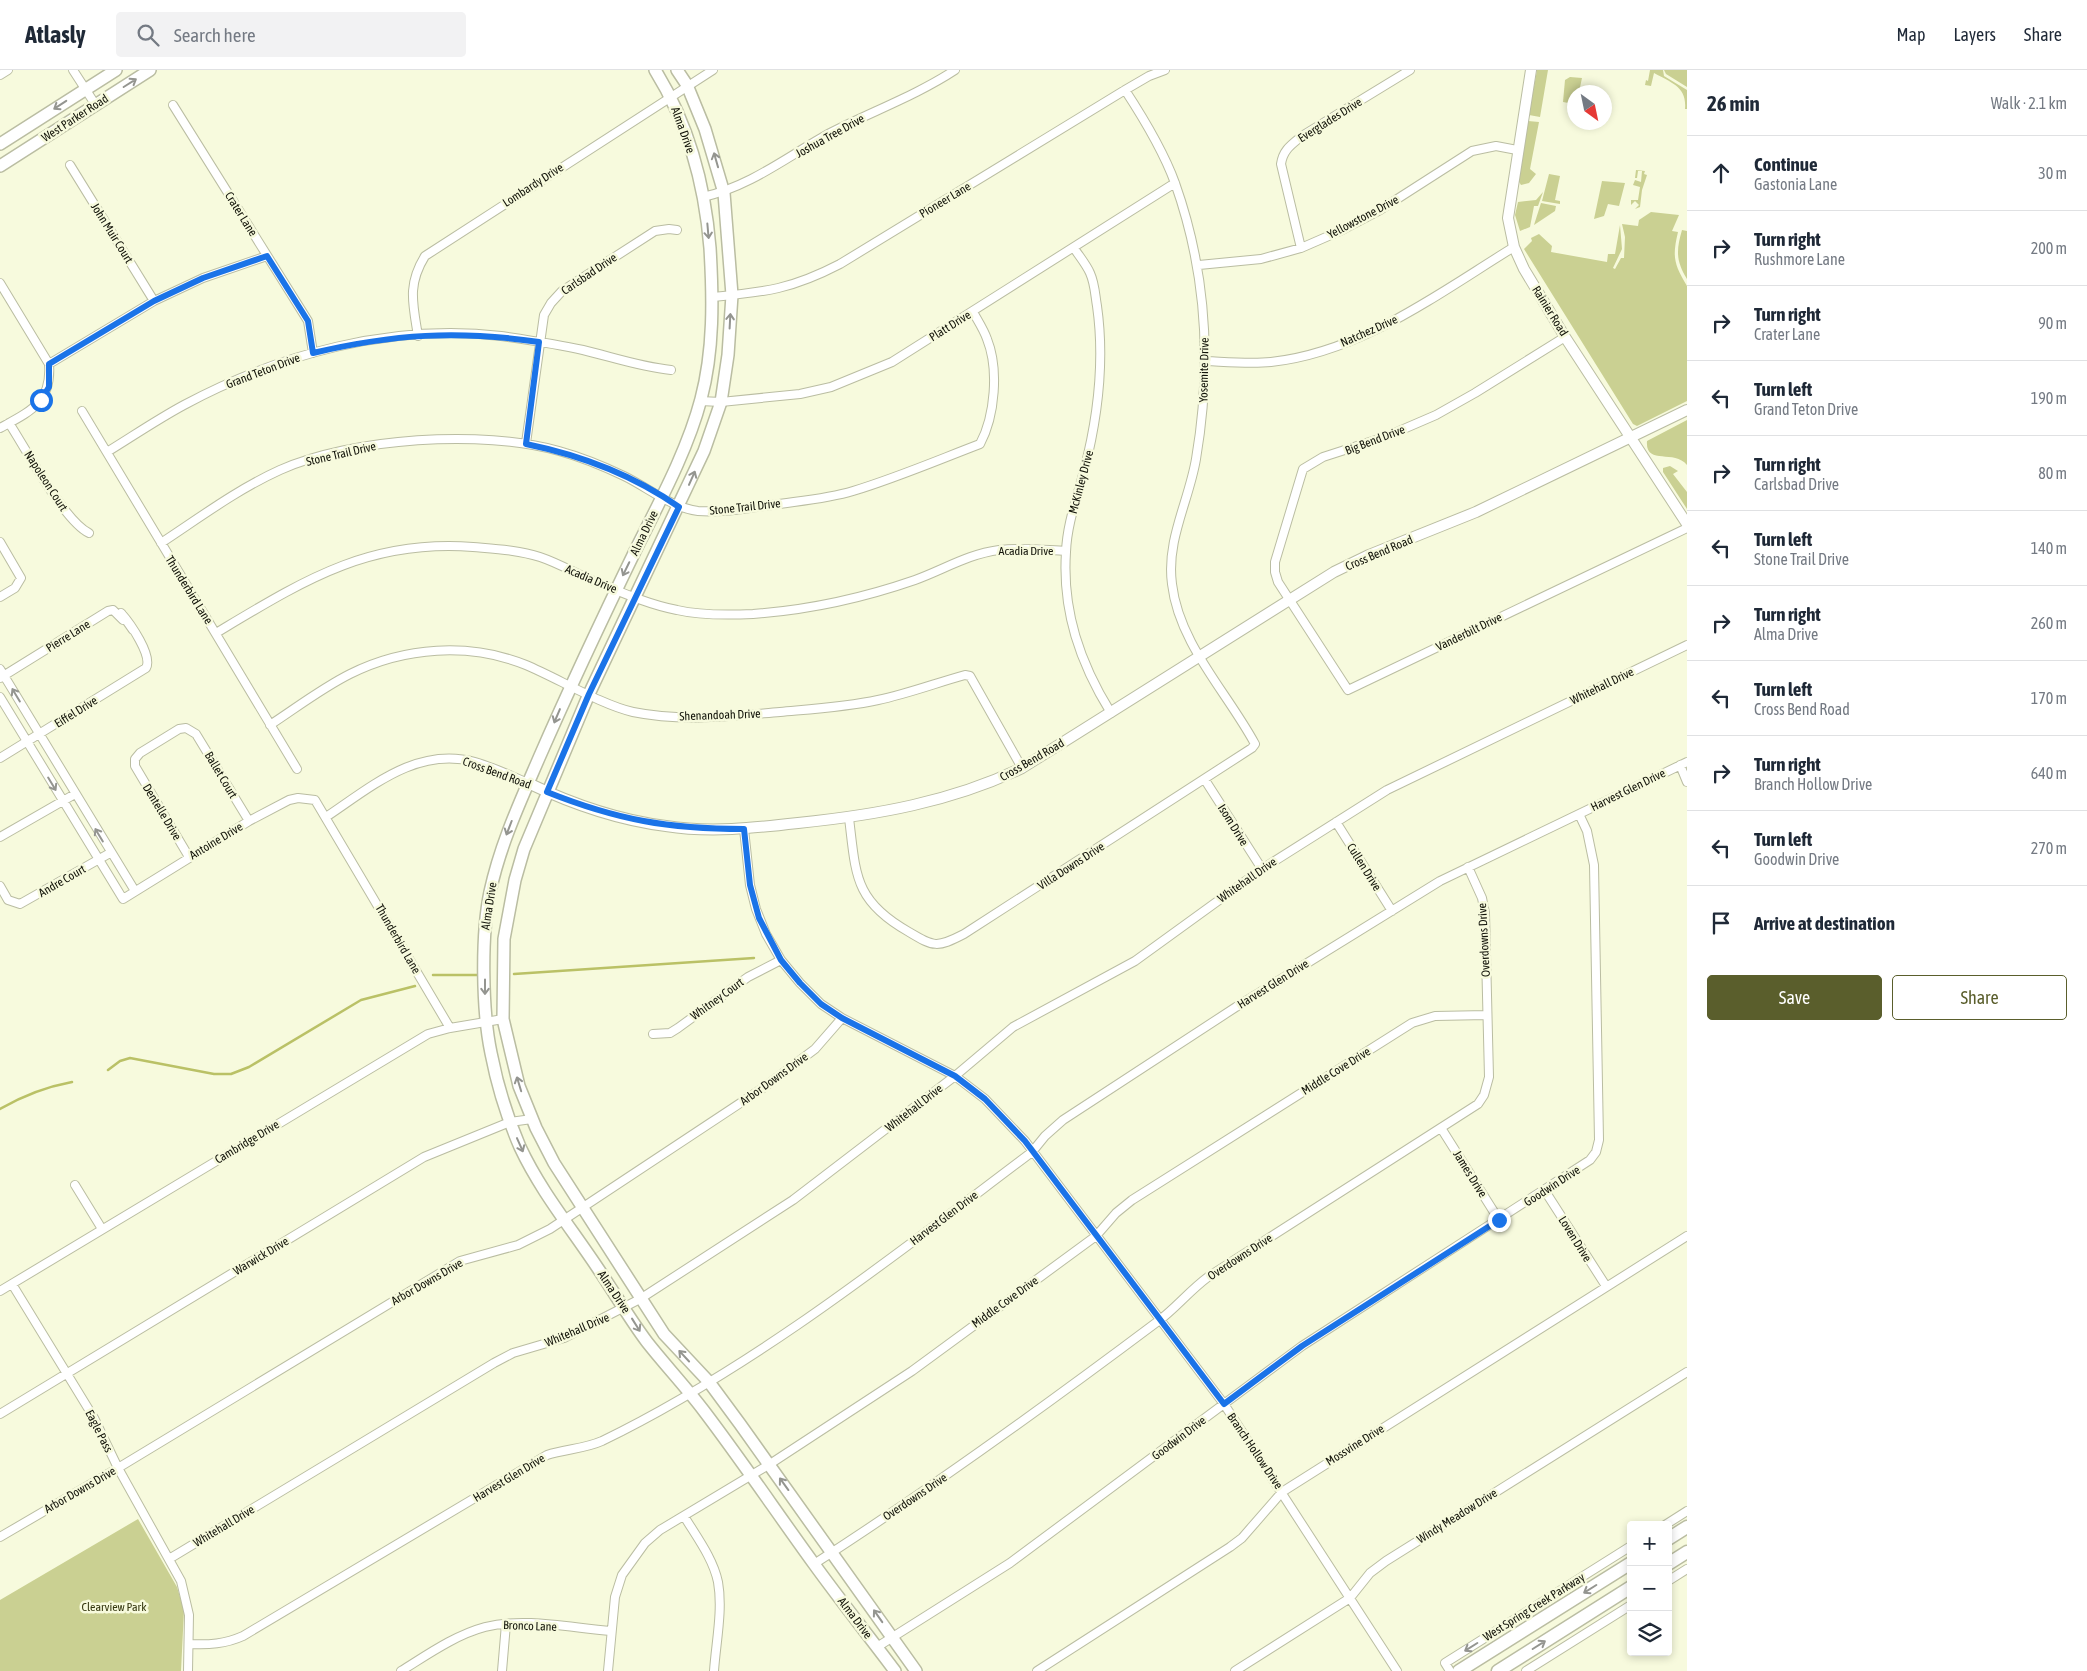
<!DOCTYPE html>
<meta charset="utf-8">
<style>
:root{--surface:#fff;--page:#f2f2f3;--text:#1f2937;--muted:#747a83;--line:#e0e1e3;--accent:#5a5e2c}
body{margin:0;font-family:"Asap Condensed",sans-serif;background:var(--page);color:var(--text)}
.controls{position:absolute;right:15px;bottom:15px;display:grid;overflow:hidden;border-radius:5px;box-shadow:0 2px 8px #0003}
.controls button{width:45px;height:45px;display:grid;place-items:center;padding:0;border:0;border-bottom:1px solid var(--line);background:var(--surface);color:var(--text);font:25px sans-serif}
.compass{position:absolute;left:1567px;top:15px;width:45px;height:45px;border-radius:50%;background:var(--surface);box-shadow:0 2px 8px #0003;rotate:147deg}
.stop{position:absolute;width:15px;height:15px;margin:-11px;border:4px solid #1a73e8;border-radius:50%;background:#fff}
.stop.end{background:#1a73e8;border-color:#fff;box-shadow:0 1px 5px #0008}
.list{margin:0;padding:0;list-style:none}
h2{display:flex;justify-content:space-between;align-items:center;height:65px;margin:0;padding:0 20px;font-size:21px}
h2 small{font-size:16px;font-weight:400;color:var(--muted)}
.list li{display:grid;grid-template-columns:32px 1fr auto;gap:15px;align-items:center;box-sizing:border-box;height:75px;padding:0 20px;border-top:1px solid var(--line)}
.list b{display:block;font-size:19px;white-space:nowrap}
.list p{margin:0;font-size:16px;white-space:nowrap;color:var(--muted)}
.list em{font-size:16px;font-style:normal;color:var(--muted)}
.actions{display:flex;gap:10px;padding:15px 20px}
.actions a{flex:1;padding:11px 0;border:1px solid var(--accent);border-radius:5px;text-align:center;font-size:18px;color:var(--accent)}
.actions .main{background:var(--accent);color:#fff}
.icon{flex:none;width:28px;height:28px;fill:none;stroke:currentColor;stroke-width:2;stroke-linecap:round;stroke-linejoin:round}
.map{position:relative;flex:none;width:1687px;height:1601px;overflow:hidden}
header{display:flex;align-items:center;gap:30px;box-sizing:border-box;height:70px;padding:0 25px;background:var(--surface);border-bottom:1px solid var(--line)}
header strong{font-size:24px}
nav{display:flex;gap:28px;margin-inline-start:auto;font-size:18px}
.search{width:350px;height:45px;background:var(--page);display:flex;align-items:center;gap:12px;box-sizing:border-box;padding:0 18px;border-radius:5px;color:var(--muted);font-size:19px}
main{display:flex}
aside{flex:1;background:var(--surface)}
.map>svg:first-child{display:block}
.green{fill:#cad092}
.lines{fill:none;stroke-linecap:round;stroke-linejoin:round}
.stream{stroke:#bac166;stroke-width:2.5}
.minor-casing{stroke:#babda2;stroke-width:10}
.tertiary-casing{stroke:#babda2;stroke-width:12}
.secondary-casing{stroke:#babda2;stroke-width:14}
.primary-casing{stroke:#babda2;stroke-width:15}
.minor{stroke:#fff;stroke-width:8}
.tertiary{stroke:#fff;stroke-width:10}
.secondary{stroke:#fff;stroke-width:11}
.primary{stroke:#fff;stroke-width:12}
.oneway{stroke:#949590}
.route{stroke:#1a73e8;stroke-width:6}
.labels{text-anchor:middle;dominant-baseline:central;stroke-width:5;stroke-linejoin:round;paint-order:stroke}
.street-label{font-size:12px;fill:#121309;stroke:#f7fadd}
.park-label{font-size:12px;fill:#34360f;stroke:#f7fadd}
</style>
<header>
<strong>Atlasly</strong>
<div class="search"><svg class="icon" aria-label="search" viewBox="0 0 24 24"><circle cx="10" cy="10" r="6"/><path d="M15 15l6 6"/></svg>Search here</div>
<nav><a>Map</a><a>Layers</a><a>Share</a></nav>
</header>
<main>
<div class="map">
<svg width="1687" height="1601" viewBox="0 0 1687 1601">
<rect width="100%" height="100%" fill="#f7fadd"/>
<path class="green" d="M1537 0H1548L1540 47 1529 45Z
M1650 0H1663L1664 6 1687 20V39H1685C1687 17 1672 13 1654 3L1651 16 1645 15 1646 10 1648 11Z
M1664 0H1687V17L1666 4Z
M1570 7 1582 8 1579 22H1574V34L1563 32 1565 10Z
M1528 51 1539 52 1530 99 1536 104 1529 113 1521 115 1518 110Z
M1636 100 1645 101 1644 104 1647 105 1642 120 1640 137 1635 139 1639 135 1635 131 1631 135V130H1638L1640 117 1633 115 1635 110 1641 112 1642 101H1638L1637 108H1635Z
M1549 104 1560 106 1555 130 1560 131V134L1542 131Z
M1602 111 1625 113 1619 136 1608 134 1604 146 1594 149Z
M1543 122 1538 136H1534L1530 157 1520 161 1515 145 1518 132 1536 130Z
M1541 133 1556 136 1555 141 1534 155Z
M1651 142 1679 145 1672 161 1678 162C1672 187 1674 194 1687 216V331L1637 356 1633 354 1524 179 1532 171 1531 168 1539 164 1552 176 1551 182 1607 192 1608 184H1615L1620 155 1622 179 1613 198 1615 199 1621 188H1624L1625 167 1622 154 1638 156 1639 150Z
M1682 160 1687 161V209C1676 191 1676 181 1682 160Z
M1687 350V395C1674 379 1645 396 1647 371Z
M1670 396 1678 401 1673 404 1687 422V439L1663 402V398Z
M138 1449 177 1517 184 1540 181 1601H0V1530Z"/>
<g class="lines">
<path class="stream" d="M514 904 754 888
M433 905H477
M108 1000 120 991 130 988 214 1004H231L249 997 361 930 415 916
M0 1039C24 1025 45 1017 72 1012"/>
<defs>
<path id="minor" d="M73 0 95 34
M0 5 8 0
M173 35 308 251 313 283
M70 95 154 231
M703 127C752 116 789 85 832 62 873 41 917 25 955 0
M1074 178C1079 186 1086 194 1090 203 1095 214 1095 225 1097 236 1105 292 1098 347 1084 401 1077 428 1067 454 1066 482 1062 541 1080 593 1111 643
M1301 178 1281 94C1283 80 1291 75 1302 66L1410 0
M1199 195 1261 189 1301 178 1340 161 1380 140 1472 81 1496 76 1517 80
M0 213 49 294C52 332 31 341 0 358
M713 227C766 222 792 219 840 194L1125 20 1149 6 1165 0
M418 266C413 234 407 215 425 186L713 0
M1565 267 1475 323 1436 345 1385 367 1323 387 1303 399 1275 492V502L1278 512 1348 620 1687 458
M1207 291C1228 292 1250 294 1271 292 1362 282 1439 223 1514 177
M49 294 154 231 203 208 267 186
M700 331 721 332 800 324 831 317 892 292 1175 113
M82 341 297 699
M9 353C26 379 64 451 89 463
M526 373 544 245 551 233 562 221 655 161 669 159 677 160
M107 382C133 366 158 349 184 335 279 284 393 253 501 266 528 270 556 274 583 280 612 287 641 297 671 300
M0 472 21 508 15 518 0 527
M161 473C199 448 238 419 280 400 352 368 482 359 559 381 581 387 603 396 624 406 647 417 672 438 698 441 722 443 747 438 772 435 798 431 827 429 853 421 896 408 938 390 980 374 995 346 999 299 987 269 984 260 978 251 973 242
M216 563C303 511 368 469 473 477 496 479 518 480 540 487 561 494 580 506 601 514 625 524 651 535 677 540 698 545 731 545 753 544 808 540 863 528 915 510 943 500 968 484 999 480 1021 477 1044 480 1066 481
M0 599 135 821
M0 608 108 541 113 540 123 550
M0 627 123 829 249 751 289 730 298 728 315 730 450 958
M270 655C296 638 322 618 350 604 404 577 469 572 526 595 557 608 602 635 633 642 682 652 731 646 780 642 813 639 846 637 878 630 907 624 936 613 965 605L970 606 1022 698
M0 688 146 598C153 586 130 553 121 543L133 560
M1680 695 1687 712
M1205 710 1262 799
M326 747C371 717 417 676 475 692 493 697 511 706 528 713
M849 748C856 805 854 831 909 862 934 877 937 878 964 864L1252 678 1255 674C1227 622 1179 574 1172 514 1166 470 1189 431 1196 389 1212 295 1207 203 1175 113 1163 80 1144 49 1125 20
M1336 752 1392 841
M744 759 750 815 756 839 766 864 781 890 800 913 821 934 842 948 955 1006 985 1029 1025 1071 1224 1334 1397 1601
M0 767 75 724
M189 787 135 696V689L140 683 179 659 186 658 196 664 249 751
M0 816 8 830 20 834 110 783
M653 964 670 963 678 958 748 907 781 890
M1441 1058 1499 1150
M75 1115 102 1159
M1545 1121 1606 1216
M12 1214 94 1348 118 1398 181 1511 189 1545 188 1601
M0 1221 428 964 450 958 503 949
M0 1344 424 1087 510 1052 532 1049
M684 1446C696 1466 713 1488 718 1512 723 1540 716 1572 714 1601
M1665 1455 1687 1441
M0 1467 118 1398 460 1191 518 1175 550 1159 763 1018 815 979 842 948
M169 1489 494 1293 513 1283 564 1268 640 1229 793 1130 955 1006 1013 957 1135 891 1262 799 1387 720 1687 575
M814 1494C932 1418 1045 1336 1157 1252 1175 1239 1189 1221 1208 1207L1478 1034 1484 1025 1489 1007 1485 843 1482 828 1468 797
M1668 1511 1687 1499
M189 1574C209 1575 225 1574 243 1566L547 1385C565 1379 584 1379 602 1371 756 1296 895 1185 1032 1082L1045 1066 1063 1050 1236 937 1440 811 1687 692
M877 1577 1010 1493 1302 1276 1590 1090 1596 1082 1599 1070 1594 795 1587 761 1579 744
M401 1601C427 1585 455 1565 485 1557 525 1547 571 1558 611 1561
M502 1601 506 1554
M608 1601 615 1527 622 1505 645 1473 660 1460 770 1394 912 1301 1096 1166 1116 1143 1132 1130 1412 953 1435 946 1487 945
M1037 1601 1230 1477 1242 1468 1282 1422 1687 1166
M1235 1601 1350 1528 1370 1503 1386 1491 1687 1302
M1450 1601 1445 1593 1631 1476
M1526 1601 1631 1535"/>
<path id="tertiary" d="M1531 0 1508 148 1514 177 1524 199 1565 267 1687 454
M528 713C572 734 617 750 666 756 710 763 754 758 798 753 876 745 951 732 1022 698L1334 502 1369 485 1476 442 1687 340"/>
<path id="secondary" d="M655 0C688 53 705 116 710 178 713 228 714 280 701 329 688 379 660 431 637 477 603 547 570 617 539 688 520 732 500 775 490 822 481 865 482 940 491 983 497 1014 507 1047 520 1077 540 1120 571 1158 597 1197 614 1222 629 1248 647 1272 665 1295 686 1317 704 1341 742 1391 777 1443 814 1494 840 1530 868 1565 895 1601
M677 0 687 15 705 59 724 123 732 225 728 285 721 332 704 381 589 624 524 779 515 810 504 869 503 949 519 1016 536 1058 554 1093 664 1264 709 1312 740 1354 916 1601
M0 74 116 0
M0 96 150 0"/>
<path id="primary" d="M1668 1469 1687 1457
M1668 1494 1687 1482
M1459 1601 1631 1493
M1498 1601 1631 1517"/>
</defs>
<use href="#minor" class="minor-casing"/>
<use href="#tertiary" class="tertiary-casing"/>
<use href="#secondary" class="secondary-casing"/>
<use href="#primary" class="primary-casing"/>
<use href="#minor" class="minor"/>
<use href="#tertiary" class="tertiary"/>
<use href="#secondary" class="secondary"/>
<use href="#primary" class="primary"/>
</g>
<defs><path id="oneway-shaft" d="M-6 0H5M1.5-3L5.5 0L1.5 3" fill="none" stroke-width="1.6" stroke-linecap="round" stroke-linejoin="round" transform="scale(1.25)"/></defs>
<g class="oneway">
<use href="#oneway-shaft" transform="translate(130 13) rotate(-32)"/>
<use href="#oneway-shaft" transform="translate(60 35) rotate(147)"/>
<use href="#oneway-shaft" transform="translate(716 90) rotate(-106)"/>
<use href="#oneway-shaft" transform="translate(708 161) rotate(85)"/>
<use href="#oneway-shaft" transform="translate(730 251) rotate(-87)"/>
<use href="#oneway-shaft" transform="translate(692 408) rotate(-66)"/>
<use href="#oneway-shaft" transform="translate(626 499) rotate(116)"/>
<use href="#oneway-shaft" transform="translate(16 625) rotate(-121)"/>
<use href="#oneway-shaft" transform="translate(557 646) rotate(113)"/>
<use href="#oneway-shaft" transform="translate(52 714) rotate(59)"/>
<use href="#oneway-shaft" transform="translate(509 758) rotate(111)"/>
<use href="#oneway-shaft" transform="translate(99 765) rotate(-121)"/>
<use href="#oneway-shaft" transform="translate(485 917) rotate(90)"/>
<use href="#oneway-shaft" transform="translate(519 1014) rotate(-107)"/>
<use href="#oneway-shaft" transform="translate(520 1075) rotate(66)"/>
<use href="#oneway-shaft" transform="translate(636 1255) rotate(58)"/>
<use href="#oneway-shaft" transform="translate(684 1286) rotate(-133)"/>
<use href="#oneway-shaft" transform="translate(784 1414) rotate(-126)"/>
<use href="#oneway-shaft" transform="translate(1590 1519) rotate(148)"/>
<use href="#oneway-shaft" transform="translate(878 1546) rotate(-125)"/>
<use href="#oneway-shaft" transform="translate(1539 1575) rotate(-32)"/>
<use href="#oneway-shaft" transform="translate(1471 1577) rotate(148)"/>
</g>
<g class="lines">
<path class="route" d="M41 330 49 317V294L154 231 203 208 267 186 308 251 313 283C393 264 458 260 539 272L526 374C580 385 633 405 679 437L589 624 547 722C617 750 669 759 744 759L750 815 759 848 781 890 800 913 821 934 842 948 955 1006 985 1029 1025 1071 1224 1334 1302 1276 1499 1150"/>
</g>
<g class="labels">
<g class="street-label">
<text transform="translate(75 48) rotate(-33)">West Parker Road</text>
<text transform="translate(1330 50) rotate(-32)">Everglades Drive</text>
<text transform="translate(683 60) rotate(70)">Alma Drive</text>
<text transform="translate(830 66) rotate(-29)">Joshua Tree Drive</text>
<text transform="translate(533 115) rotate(-33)">Lombardy Drive</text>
<text transform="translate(945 130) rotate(-31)">Pioneer Lane</text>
<text transform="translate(241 144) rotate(58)">Crater Lane</text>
<text transform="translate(1363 147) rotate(-28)">Yellowstone Drive</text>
<text transform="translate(112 163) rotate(58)">John Muir Court</text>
<text transform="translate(589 204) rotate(-34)">Carlsbad Drive</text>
<text transform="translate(1550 241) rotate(58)">Rainier Road</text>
<text transform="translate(950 256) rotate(-32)">Platt Drive</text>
<text transform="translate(1369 261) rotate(-24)">Natchez Drive</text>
<text transform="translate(1204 300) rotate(-89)">Yosemite Drive</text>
<text transform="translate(263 301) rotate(-21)">Grand Teton Drive</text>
<text transform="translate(1375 370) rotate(-21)">Big Bend Drive</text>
<text transform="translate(341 384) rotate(-13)">Stone Trail Drive</text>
<text transform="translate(46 411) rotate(57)">Napoleon Court</text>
<text transform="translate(1081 412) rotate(-75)">McKinley Drive</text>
<text transform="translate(745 437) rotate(-6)">Stone Trail Drive</text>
<text transform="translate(644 463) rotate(-64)">Alma Drive</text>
<text x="1026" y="481">Acadia Drive</text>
<text transform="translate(1379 483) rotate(-23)">Cross Bend Road</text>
<text transform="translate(591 509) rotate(23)">Acadia Drive</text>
<text transform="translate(189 520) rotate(58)">Thunderbird Lane</text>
<text transform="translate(1469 562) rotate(-26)">Vanderbilt Drive</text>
<text transform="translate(68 566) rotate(-32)">Pierre Lane</text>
<text transform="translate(1602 616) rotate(-26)">Whitehall Drive</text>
<text transform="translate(76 642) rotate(-32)">Eiffel Drive</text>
<text transform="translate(720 645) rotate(-2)">Shenandoah Drive</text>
<text transform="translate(1032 690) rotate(-30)">Cross Bend Road</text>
<text transform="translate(497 703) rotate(20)">Cross Bend Road</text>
<text transform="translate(221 705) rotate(59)">Ballet Court</text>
<text transform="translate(1628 720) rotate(-26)">Harvest Glen Drive</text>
<text transform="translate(162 742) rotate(59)">Dentelle Drive</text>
<text transform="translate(1233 755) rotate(58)">Isom Drive</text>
<text transform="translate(216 771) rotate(-31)">Antoine Drive</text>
<text transform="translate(1071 796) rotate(-33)">Villa Downs Drive</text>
<text transform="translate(1364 797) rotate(58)">Cullen Drive</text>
<text transform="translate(1247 810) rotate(-35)">Whitehall Drive</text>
<text transform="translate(62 811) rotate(-30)">Andre Court</text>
<text transform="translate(489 836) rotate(-81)">Alma Drive</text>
<text transform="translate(398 869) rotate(60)">Thunderbird Lane</text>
<text transform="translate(1484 870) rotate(-93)">Overdowns Drive</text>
<text transform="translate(1273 914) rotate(-32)">Harvest Glen Drive</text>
<text transform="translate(717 929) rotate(-36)">Whitney Court</text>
<text transform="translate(1336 1001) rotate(-32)">Middle Cove Drive</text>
<text transform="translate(774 1009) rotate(-36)">Arbor Downs Drive</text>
<text transform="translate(914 1038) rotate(-38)">Whitehall Drive</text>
<text transform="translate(247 1072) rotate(-31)">Cambridge Drive</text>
<text transform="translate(1470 1104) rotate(58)">James Drive</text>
<text transform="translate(1552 1116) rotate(-33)">Goodwin Drive</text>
<text transform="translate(944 1148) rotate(-37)">Harvest Glen Drive</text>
<text transform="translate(1575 1169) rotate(58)">Loven Drive</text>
<text transform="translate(261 1186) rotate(-31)">Warwick Drive</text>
<text transform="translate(1240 1187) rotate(-33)">Overdowns Drive</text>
<text transform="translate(427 1212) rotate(-30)">Arbor Downs Drive</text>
<text transform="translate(614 1222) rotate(56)">Alma Drive</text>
<text transform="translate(1005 1232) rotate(-36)">Middle Cove Drive</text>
<text transform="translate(577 1260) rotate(-23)">Whitehall Drive</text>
<text transform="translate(99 1361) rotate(63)">Eagle Pass</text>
<text transform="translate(1179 1368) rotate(-37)">Goodwin Drive</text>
<text transform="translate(1355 1375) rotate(-32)">Mossvine Drive</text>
<text transform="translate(1255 1381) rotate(56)">Branch Hollow Drive</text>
<text transform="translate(509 1408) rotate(-31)">Harvest Glen Drive</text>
<text transform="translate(80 1420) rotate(-30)">Arbor Downs Drive</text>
<text transform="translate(915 1427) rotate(-34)">Overdowns Drive</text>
<text transform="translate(1457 1446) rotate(-32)">Windy Meadow Drive</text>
<text transform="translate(224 1456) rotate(-31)">Whitehall Drive</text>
<text transform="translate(1534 1537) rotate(-32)">West Spring Creek Parkway</text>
<text transform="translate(855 1548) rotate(53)">Alma Drive</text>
<text transform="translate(530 1556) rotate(2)">Bronco Lane</text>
</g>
<g class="park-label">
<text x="114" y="1537">Clearview Park</text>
</g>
</g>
</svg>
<div class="controls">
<button>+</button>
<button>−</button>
<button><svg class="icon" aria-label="layers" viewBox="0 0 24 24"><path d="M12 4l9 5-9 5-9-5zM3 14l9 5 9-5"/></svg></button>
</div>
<svg class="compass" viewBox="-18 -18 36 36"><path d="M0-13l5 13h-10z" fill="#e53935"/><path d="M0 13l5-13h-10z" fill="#747a83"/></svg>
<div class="stop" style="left:41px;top:330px"></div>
<div class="stop end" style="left:1499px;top:1150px"></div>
</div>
<aside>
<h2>26 min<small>Walk · 2.1 km</small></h2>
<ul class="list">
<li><svg class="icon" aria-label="ahead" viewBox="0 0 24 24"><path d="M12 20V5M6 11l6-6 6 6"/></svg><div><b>Continue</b><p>Gastonia Lane</p></div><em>30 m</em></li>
<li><svg class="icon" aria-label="right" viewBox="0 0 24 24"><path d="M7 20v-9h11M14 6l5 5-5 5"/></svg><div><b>Turn right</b><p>Rushmore Lane</p></div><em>200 m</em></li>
<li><svg class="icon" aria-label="right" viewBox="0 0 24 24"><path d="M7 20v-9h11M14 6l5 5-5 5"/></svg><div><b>Turn right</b><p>Crater Lane</p></div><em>90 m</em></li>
<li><svg class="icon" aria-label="left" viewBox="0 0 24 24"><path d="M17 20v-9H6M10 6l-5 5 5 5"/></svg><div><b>Turn left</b><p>Grand Teton Drive</p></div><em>190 m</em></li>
<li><svg class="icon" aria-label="right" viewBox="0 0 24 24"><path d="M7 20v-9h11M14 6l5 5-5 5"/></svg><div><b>Turn right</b><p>Carlsbad Drive</p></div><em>80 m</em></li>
<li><svg class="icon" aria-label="left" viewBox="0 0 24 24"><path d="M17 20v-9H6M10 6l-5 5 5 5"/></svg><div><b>Turn left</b><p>Stone Trail Drive</p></div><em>140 m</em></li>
<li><svg class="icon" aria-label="right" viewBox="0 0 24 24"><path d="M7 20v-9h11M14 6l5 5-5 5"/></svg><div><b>Turn right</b><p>Alma Drive</p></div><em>260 m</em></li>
<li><svg class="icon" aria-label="left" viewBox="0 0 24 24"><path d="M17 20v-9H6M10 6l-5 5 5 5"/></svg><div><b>Turn left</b><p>Cross Bend Road</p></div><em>170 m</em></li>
<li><svg class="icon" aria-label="right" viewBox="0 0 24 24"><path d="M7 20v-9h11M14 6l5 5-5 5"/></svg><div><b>Turn right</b><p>Branch Hollow Drive</p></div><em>640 m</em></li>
<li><svg class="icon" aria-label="left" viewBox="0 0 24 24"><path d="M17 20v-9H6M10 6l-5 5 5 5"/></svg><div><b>Turn left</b><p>Goodwin Drive</p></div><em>270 m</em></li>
<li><svg class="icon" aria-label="arrive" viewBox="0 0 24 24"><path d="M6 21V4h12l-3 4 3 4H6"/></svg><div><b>Arrive at destination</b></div></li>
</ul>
<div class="actions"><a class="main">Save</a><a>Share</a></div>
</aside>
</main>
